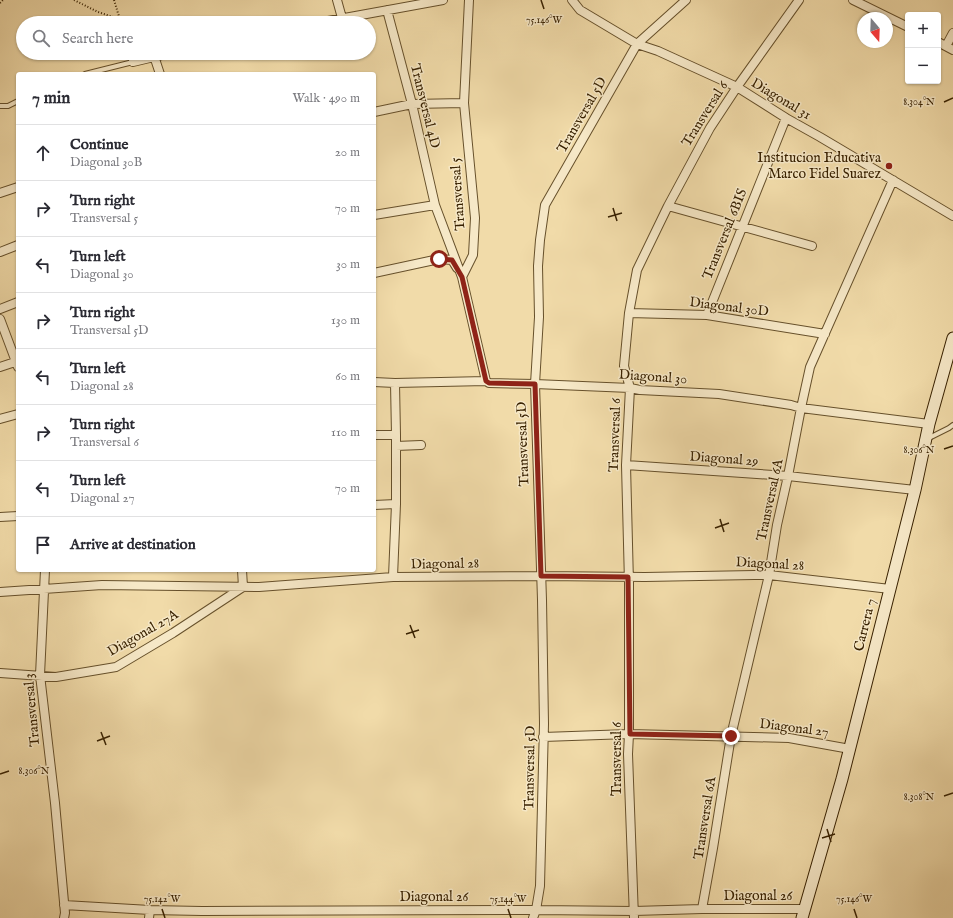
<!DOCTYPE html>
<meta charset="utf-8">
<style>
:root{--surface:#fff;--page:#f7f7f7;--text:#2b2b33;--muted:#7c7c81;--line:#e1e1e2}
body{margin:0;font-family:"IM FELL English",serif;background:var(--page);color:var(--text)}
.controls{position:absolute;right:12px;top:12px;display:grid;overflow:hidden;border-radius:4px;box-shadow:0 1px 3px #0004}
.controls button{width:36px;height:36px;display:grid;place-items:center;padding:0;border:0;border-bottom:1px solid var(--line);background:var(--surface);color:var(--text);font:20px sans-serif}
.compass{position:absolute;left:857px;top:12px;width:36px;height:36px;border-radius:50%;background:var(--surface);box-shadow:0 1px 3px #0004;rotate:161deg}
.stop{position:absolute;width:12px;height:12px;margin:-9px;border:3px solid #8f2418;border-radius:50%;background:#fff}
.stop.end{background:#8f2418;border-color:#fff;box-shadow:0 1px 4px #0008}
.list{margin:0;padding:0;list-style:none}
h2{display:flex;justify-content:space-between;align-items:center;height:52px;margin:0;padding:0 16px;font-size:17px}
h2 small{font-size:13px;font-weight:400;color:var(--muted)}
.list li{display:grid;grid-template-columns:26px 1fr auto;gap:12px;align-items:center;box-sizing:border-box;height:56px;padding:0 16px;border-top:1px solid var(--line)}
.list b{display:block;font-size:15px;white-space:nowrap}
.list p{margin:0;font-size:13px;white-space:nowrap;color:var(--muted)}
.list em{font-size:13px;font-style:normal;color:var(--muted)}
.icon{flex:none;width:22px;height:22px;fill:none;stroke:currentColor;stroke-width:2;stroke-linecap:round;stroke-linejoin:round}
.map{position:relative;flex:none;width:953px;height:918px;overflow:hidden}
.search{position:absolute;background:var(--surface);box-shadow:0 1px 3px #0004;left:16px;top:16px;width:360px;height:44px;display:flex;align-items:center;gap:10px;box-sizing:border-box;padding:0 14px;border-radius:22px;color:var(--muted);font-size:15px}
.panel{position:absolute;background:var(--surface);box-shadow:0 1px 3px #0004;left:16px;top:72px;width:360px;height:500px;border-radius:4px}
.map>svg:first-child{display:block}
.lines{fill:none;stroke-linecap:round;stroke-linejoin:round}
.lane-casing{stroke:#66502b;stroke-width:6}
.street-casing{stroke:#66502b;stroke-width:10}
.secondary-casing{stroke:#382101;stroke-width:13}
.path{stroke:#382101;stroke-width:2;stroke-dasharray:1 2;stroke-linecap:butt}
.lane{stroke:#f6e8c7;stroke-width:4}
.street{stroke:#f6e8c7;stroke-width:8}
.secondary{stroke:#f6e8c7;stroke-width:11}
.route{stroke:#8f2418;stroke-width:5}
.ticks{fill:none;stroke:#382101;stroke-width:1.5}
.poi-dot{fill:#8f2418;stroke:#f6e8c7;stroke-width:1.5}
.labels{text-anchor:middle;dominant-baseline:central;stroke-width:3;stroke-linejoin:round;paint-order:stroke}
.street-label{font-size:14px;fill:#382101;stroke:#f6e8c7}
.poi-label{font-size:14px;fill:#382101;stroke:#f6e8c7;text-anchor:end}
.ticks-label{font-size:10px;text-anchor:middle;fill:#382101;stroke:#f6e8c7;stroke-width:3;stroke-linejoin:round;paint-order:stroke}
</style>
<div class="map">
<svg width="953" height="918" viewBox="0 0 953 918">
<rect width="100%" height="100%" fill="#f1dba9"/>
<filter id="stains"><feTurbulence type="fractalNoise" baseFrequency=".005" numOctaves="4"/><feColorMatrix values="0 0 0 0 .2 0 0 0 0 .09 0 0 0 0 .02 0 0 0 .5 -.17"/></filter>
<radialGradient id="worn" r=".72"><stop offset=".6" stop-color="#630" stop-opacity="0"/><stop offset="1" stop-color="#630" stop-opacity=".3"/></radialGradient>
<g class="lines">
<defs>
<path id="lane" d="M85 74 133 62
M0 106H8L18 101
M927 439 949 428 953 425"/>
<path id="street" d="M337 0 342 18
M469 0 464 103 475 218 473 255 462 277 486 381
M572 0 580 10 637 44 658 51 737 87 786 118 820 137 953 216
M853 0 908 27
M387 10 412 104 435 205 462 277
M317 23 443 0
M938 42 953 50
M946 46 953 33
M154 56 160 74
M133 62 171 53
M374 112 412 104 464 103
M0 193 18 187
M668 206 812 246
M374 215 435 205
M0 252 18 245
M374 273 439 259 452 260 457 268
M0 309 18 302
M629 313 707 315 825 334
M707 315 786 118
M0 319 18 367
M0 367 18 361
M374 382 395 383 486 381 489 383 535 384 630 388 640 390 719 394 791 405 801 408 929 424
M0 419 18 414
M374 435H396
M396 446 421 445
M626 465 788 476 915 490
M374 505 396 504
M0 517 18 516
M45 570 40 675 55 803 65 913 64 918
M393 577 396 504V435L395 383
M0 592 102 585 259 587 393 577 541 576 645 577 754 575H769L890 589
M0 673 56 677 116 667 173 633 243 587 242 570
M543 737 629 734 789 738 850 749
M64 905 150 910 202 911 536 910 634 911 702 909H804
M702 909 713 848 731 736 769 575 777 525 788 476 801 408 810 367 893 180
M149 918 150 910
M533 918 536 910 540 886 544 724 542 600 535 384 539 317 538 266 540 240 545 205 637 44 686 0
M634 918 628 754 629 734V583L626 465 630 388 624 366 629 313 637 270 668 206 710 128 737 87 799 0"/>
<path id="secondary" d="M802 918 842 779 915 490 929 424 953 338"/>
</defs>
<use href="#lane" class="lane-casing"/>
<use href="#street" class="street-casing"/>
<use href="#secondary" class="secondary-casing"/>
<path class="path" d="M74 0 98 12 119 19
M114 0 121 23
M0 3 3 0"/>
<use href="#lane" class="lane"/>
<use href="#street" class="street"/>
<use href="#secondary" class="secondary"/>
</g>
<g class="lines">
<path class="route" d="M439 259 452 260 462 277 486 381 489 383 535 384 541 576 628 577 630 734 731 736"/>
</g>
<path class="ticks" d="M541 0 544 9M944 102 953 98M613 208 617 221M608 217 622 213M944 449 953 446M720 519 724 532M715 528 729 523M410 625 415 638M406 634 419 630M101 732 106 745M97 741 110 736M0 774 9 771M944 796 953 793M827 829 831 842M822 838 835 834M162 909 165 918M508 909 511 918M854 909 857 918"/>
<circle class="poi-dot" cx="889" cy="166" r="4"/>
<g class="labels">
<g class="street-label">
<text transform="translate(781 99) rotate(31)">Diagonal 31</text>
<text transform="translate(425 106) rotate(76)">Transversal 4D</text>
<text transform="translate(705 114) rotate(-58)">Transversal 6</text>
<text transform="translate(582 115) rotate(-60)">Transversal 5D</text>
<text transform="translate(458 194) rotate(-94)">Transversal 5</text>
<text transform="translate(725 234) rotate(-68)">Transversal 6BIS</text>
<text transform="translate(729 307) rotate(7)">Diagonal 30D</text>
<text transform="translate(653 377) rotate(4)">Diagonal 30</text>
<text transform="translate(615 435) rotate(-88)">Transversal 6</text>
<text transform="translate(523 444) rotate(-92)">Transversal 5D</text>
<text transform="translate(724 459) rotate(4)">Diagonal 29</text>
<text transform="translate(770 500) rotate(-78)">Transversal 6A</text>
<text transform="translate(445 564) rotate(-1)">Diagonal 28</text>
<text transform="translate(770 564) rotate(3)">Diagonal 28</text>
<text transform="translate(865 625) rotate(-76)">Carrera 7</text>
<text transform="translate(143 633) rotate(-30)">Diagonal 27A</text>
<text transform="translate(32 710) rotate(-95)">Transversal 3</text>
<text transform="translate(794 728) rotate(7)">Diagonal 27</text>
<text transform="translate(617 759) rotate(-90)">Transversal 6</text>
<text transform="translate(530 768) rotate(-89)">Transversal 5D</text>
<text transform="translate(705 818) rotate(-81)">Transversal 6A</text>
<text x="758" y="896">Diagonal 26</text>
<text x="434" y="897">Diagonal 26</text>
</g>
<g class="poi-label">
<text x="881" y="158">Institucion Educativa<tspan x="881" dy="16">Marco Fidel Suarez</tspan></text>
</g>
</g>
<g class="ticks-label">
<text x="544" y="23">75.146°W</text>
<text x="919" y="105">8.304°N</text>
<text x="919" y="453">8.306°N</text>
<text x="34" y="774">8.306°N</text>
<text x="919" y="800">8.308°N</text>
<text x="162" y="902">75.142°W</text>
<text x="508" y="902">75.144°W</text>
<text x="854" y="902">75.146°W</text>
</g>
<rect width="100%" height="100%" filter="url(#stains)"/>
<rect width="100%" height="100%" fill="url(#worn)"/>
</svg>
<div class="controls">
<button>+</button>
<button>−</button>
</div>
<svg class="compass" viewBox="-18 -18 36 36"><path d="M0-13l5 13h-10z" fill="#e53935"/><path d="M0 13l5-13h-10z" fill="#7c7c81"/></svg>
<div class="stop" style="left:439px;top:259px"></div>
<div class="stop end" style="left:731px;top:736px"></div>
<div class="search"><svg class="icon" aria-label="search" viewBox="0 0 24 24"><circle cx="10" cy="10" r="6"/><path d="M15 15l6 6"/></svg>Search here</div>
<section class="panel">
<h2>7 min<small>Walk · 490 m</small></h2>
<ul class="list">
<li><svg class="icon" aria-label="ahead" viewBox="0 0 24 24"><path d="M12 20V5M6 11l6-6 6 6"/></svg><div><b>Continue</b><p>Diagonal 30B</p></div><em>20 m</em></li>
<li><svg class="icon" aria-label="right" viewBox="0 0 24 24"><path d="M7 20v-9h11M14 6l5 5-5 5"/></svg><div><b>Turn right</b><p>Transversal 5</p></div><em>70 m</em></li>
<li><svg class="icon" aria-label="left" viewBox="0 0 24 24"><path d="M17 20v-9H6M10 6l-5 5 5 5"/></svg><div><b>Turn left</b><p>Diagonal 30</p></div><em>30 m</em></li>
<li><svg class="icon" aria-label="right" viewBox="0 0 24 24"><path d="M7 20v-9h11M14 6l5 5-5 5"/></svg><div><b>Turn right</b><p>Transversal 5D</p></div><em>130 m</em></li>
<li><svg class="icon" aria-label="left" viewBox="0 0 24 24"><path d="M17 20v-9H6M10 6l-5 5 5 5"/></svg><div><b>Turn left</b><p>Diagonal 28</p></div><em>60 m</em></li>
<li><svg class="icon" aria-label="right" viewBox="0 0 24 24"><path d="M7 20v-9h11M14 6l5 5-5 5"/></svg><div><b>Turn right</b><p>Transversal 6</p></div><em>110 m</em></li>
<li><svg class="icon" aria-label="left" viewBox="0 0 24 24"><path d="M17 20v-9H6M10 6l-5 5 5 5"/></svg><div><b>Turn left</b><p>Diagonal 27</p></div><em>70 m</em></li>
<li><svg class="icon" aria-label="arrive" viewBox="0 0 24 24"><path d="M6 21V4h12l-3 4 3 4H6"/></svg><div><b>Arrive at destination</b></div></li>
</ul>
</section>
</div>
